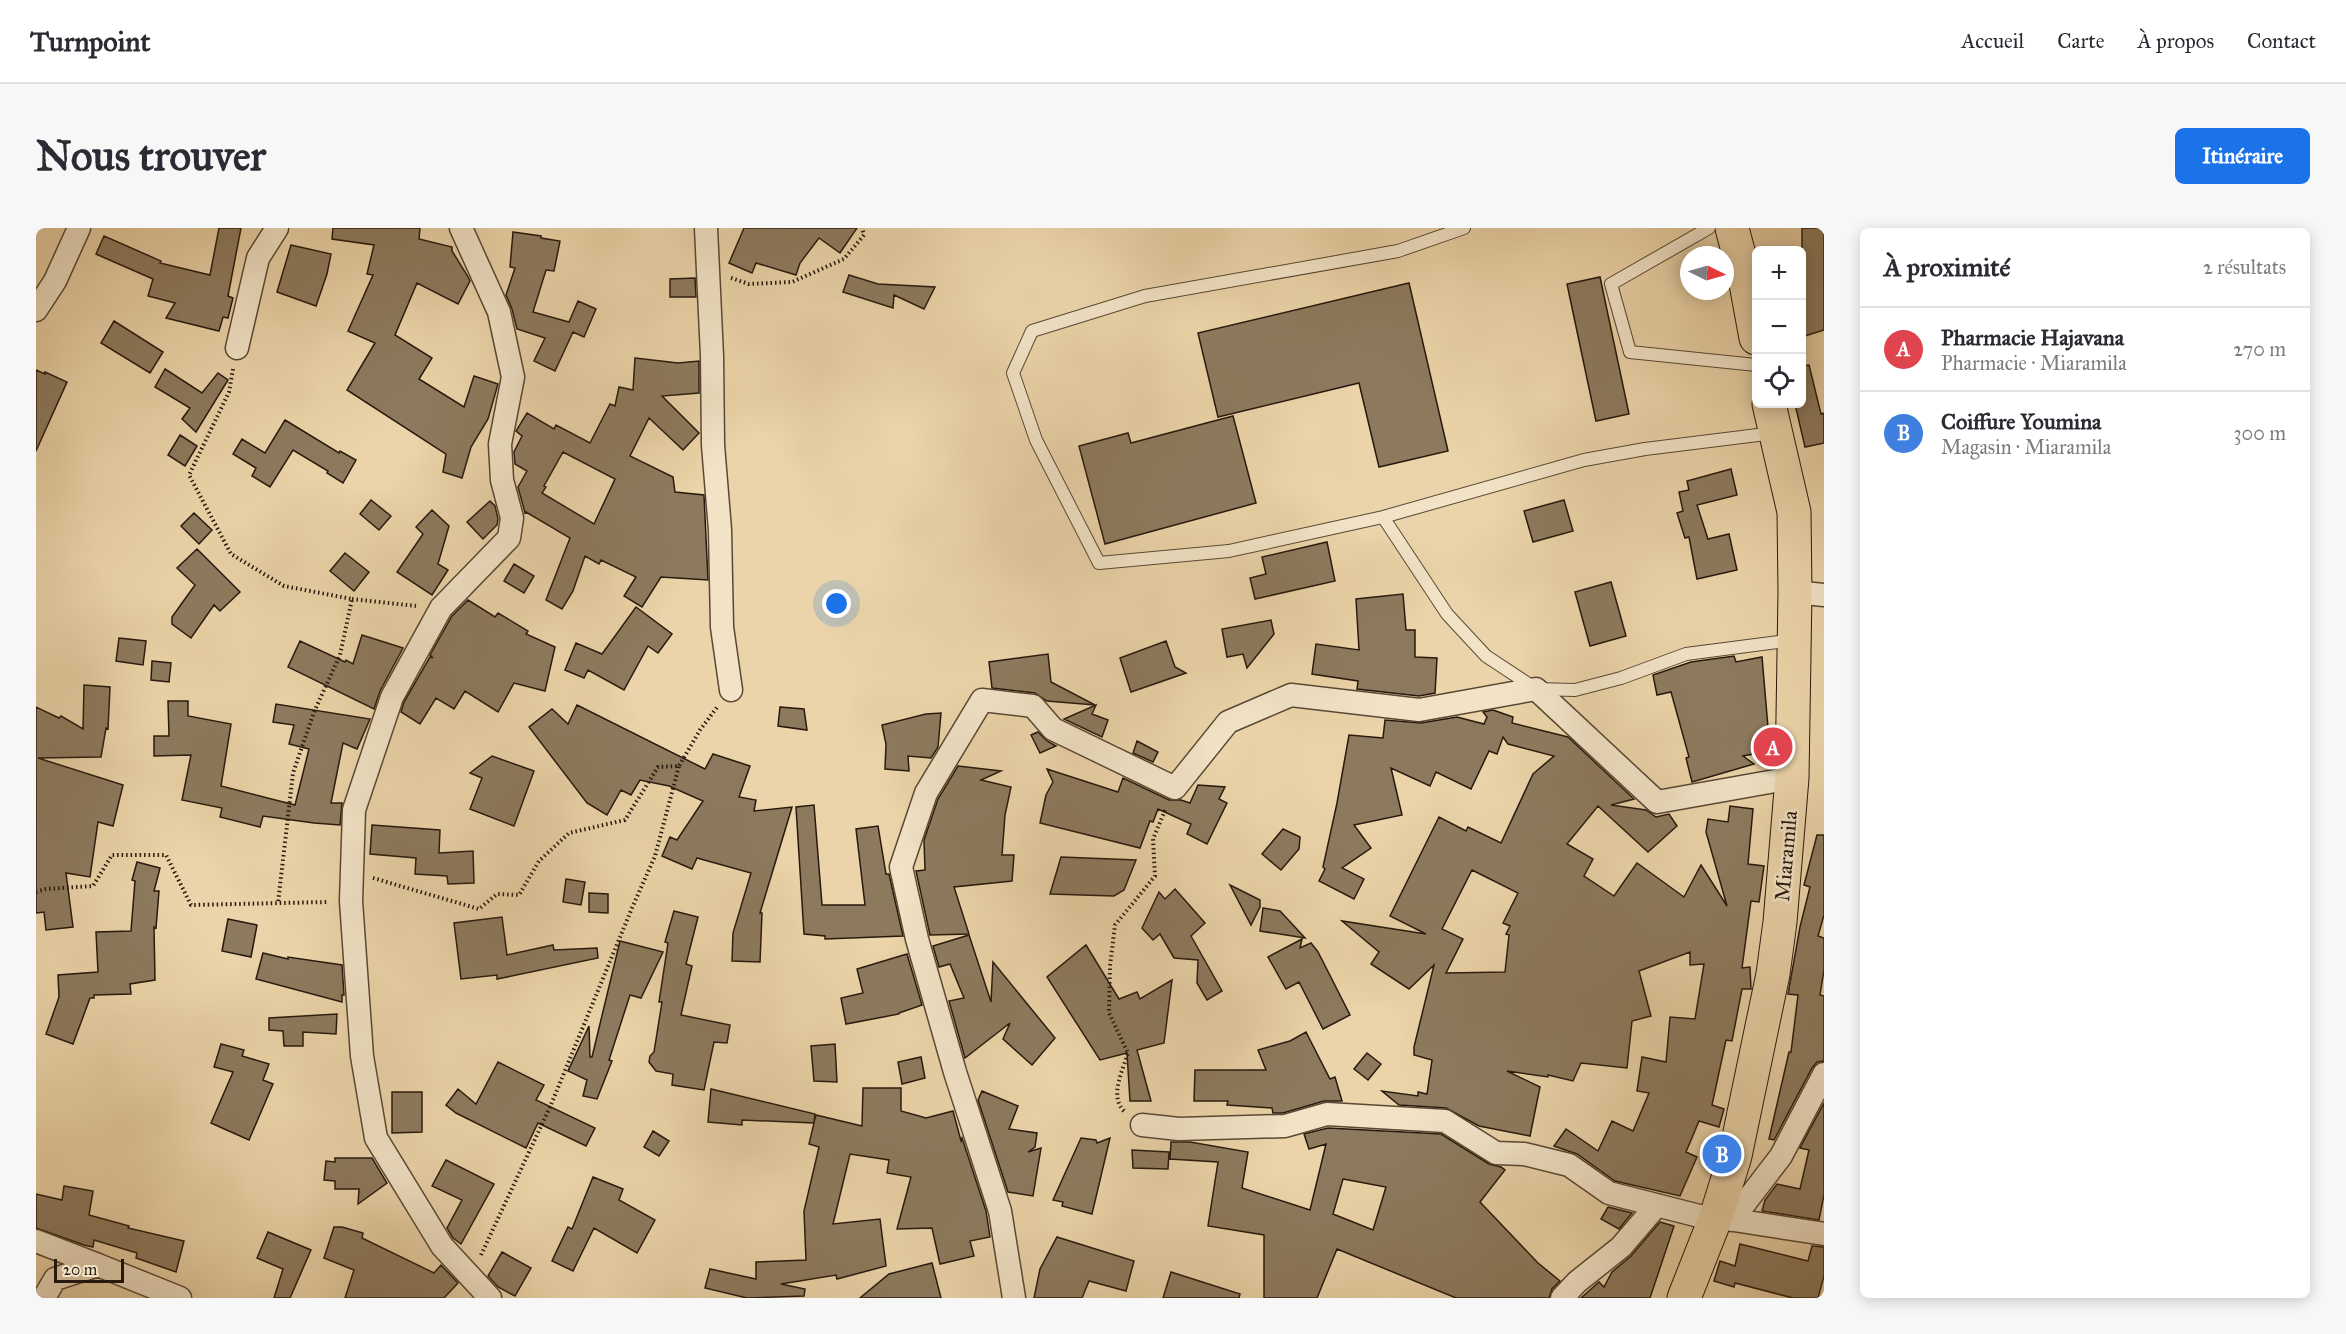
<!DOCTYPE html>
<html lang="fr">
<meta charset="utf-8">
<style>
:root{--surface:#fff;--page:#f7f7f7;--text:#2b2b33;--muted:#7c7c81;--line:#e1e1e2;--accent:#1a73e8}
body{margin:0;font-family:"IM FELL Great Primer",serif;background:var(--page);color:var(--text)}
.controls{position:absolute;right:18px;top:18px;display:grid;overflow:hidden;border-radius:9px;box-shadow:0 3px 15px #0003}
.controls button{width:54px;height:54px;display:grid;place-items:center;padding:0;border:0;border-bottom:2px solid var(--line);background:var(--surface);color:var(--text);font:30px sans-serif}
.compass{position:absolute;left:1644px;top:18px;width:54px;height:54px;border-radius:50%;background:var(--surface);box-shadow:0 3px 15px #0003;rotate:95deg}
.scale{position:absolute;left:18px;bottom:15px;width:70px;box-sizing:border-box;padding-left:6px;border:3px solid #28190d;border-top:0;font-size:16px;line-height:21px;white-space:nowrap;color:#28190d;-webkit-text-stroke:4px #f2e3c7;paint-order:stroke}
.you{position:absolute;left:801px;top:376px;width:21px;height:21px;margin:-15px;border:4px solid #fff;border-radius:50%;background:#1a73e8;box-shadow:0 0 0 9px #1a73e833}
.badge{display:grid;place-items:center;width:39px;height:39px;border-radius:50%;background:var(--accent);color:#fff;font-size:20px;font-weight:700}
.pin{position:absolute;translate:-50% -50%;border:3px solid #fff;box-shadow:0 2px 6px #0006}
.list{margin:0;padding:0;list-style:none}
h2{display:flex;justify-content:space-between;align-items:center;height:78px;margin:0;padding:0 24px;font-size:26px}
h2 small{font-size:20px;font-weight:400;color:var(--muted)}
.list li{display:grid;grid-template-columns:39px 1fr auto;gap:18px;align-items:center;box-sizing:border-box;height:84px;padding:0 24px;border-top:2px solid var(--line)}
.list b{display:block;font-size:22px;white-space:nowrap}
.list p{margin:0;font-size:20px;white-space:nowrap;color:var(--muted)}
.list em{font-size:20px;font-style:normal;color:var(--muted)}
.icon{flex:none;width:33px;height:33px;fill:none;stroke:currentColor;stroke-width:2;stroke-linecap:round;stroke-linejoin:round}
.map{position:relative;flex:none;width:1788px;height:1070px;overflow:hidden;border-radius:9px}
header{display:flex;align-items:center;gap:36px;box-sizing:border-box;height:84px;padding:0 30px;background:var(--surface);border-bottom:2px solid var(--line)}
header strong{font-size:28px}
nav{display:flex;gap:33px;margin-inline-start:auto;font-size:21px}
.intro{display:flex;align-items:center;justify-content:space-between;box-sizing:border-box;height:144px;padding:0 36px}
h1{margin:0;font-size:42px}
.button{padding:15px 27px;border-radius:9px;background:var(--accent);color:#fff;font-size:21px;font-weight:700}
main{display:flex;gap:36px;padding:0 36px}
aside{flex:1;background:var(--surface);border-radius:9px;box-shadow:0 3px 15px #0003}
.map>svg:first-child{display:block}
.building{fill:#8d7a5e;stroke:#28190d;stroke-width:1.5;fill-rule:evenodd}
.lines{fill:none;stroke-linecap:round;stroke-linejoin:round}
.service-casing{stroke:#594834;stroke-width:14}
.minor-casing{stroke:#594834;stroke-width:25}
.primary-casing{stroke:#28190d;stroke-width:35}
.path{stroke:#28190d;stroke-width:4;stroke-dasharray:1.5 3;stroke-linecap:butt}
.service{stroke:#f2e3c7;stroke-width:12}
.minor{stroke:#f2e3c7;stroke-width:22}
.primary{stroke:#ebd4a9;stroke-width:33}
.labels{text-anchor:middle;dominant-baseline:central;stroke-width:5;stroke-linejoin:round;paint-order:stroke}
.street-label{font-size:21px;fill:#28190d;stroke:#f2e3c7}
</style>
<header>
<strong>Turnpoint</strong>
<nav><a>Accueil</a><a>Carte</a><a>À propos</a><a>Contact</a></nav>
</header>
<div class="intro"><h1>Nous trouver</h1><a class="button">Itinéraire</a></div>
<main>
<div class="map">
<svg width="1788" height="1070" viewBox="0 0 1788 1070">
<rect width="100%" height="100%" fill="#ebd4a9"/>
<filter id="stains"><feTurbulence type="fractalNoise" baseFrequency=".00333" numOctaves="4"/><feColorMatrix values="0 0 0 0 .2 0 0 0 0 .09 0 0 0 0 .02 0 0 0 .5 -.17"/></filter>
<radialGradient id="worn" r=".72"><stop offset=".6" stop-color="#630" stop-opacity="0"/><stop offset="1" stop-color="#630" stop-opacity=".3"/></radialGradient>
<path class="building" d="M183 0H205L192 68 197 70 192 90 187 89 183 103 130 90 139 75 112 68 117 51 60 26 68 8 125 33 124 35 174 47Z
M297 0H384L383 11 416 19V23L431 47 434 53 422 76 381 55 359 107 396 130 383 151 428 179 438 148 462 156 452 191 435 219 426 250 407 244 410 226 311 162 339 115 312 103 337 47 331 46 338 17 296 11Z
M708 0H821L804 25 783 10 764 35 760 47 720 35 716 45 693 35Z
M1766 0H1788V102L1766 109Z
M477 4 505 8V10L524 13 518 43 510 42 497 84 533 94 542 73 560 81 548 109 537 104 519 143 498 133 509 110 481 101 476 81 470 67 479 40 474 39Z
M255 17 295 26 291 46 280 78 241 64Z
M813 47 842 56 899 59 888 81 858 67 857 80 807 64Z
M1564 49 1593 186 1560 193 1531 56Z
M659 50 660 69H634V51Z
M1373 55 1412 223 1343 239 1323 155 1182 189 1162 105Z
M78 93 127 124 114 145 65 115Z
M599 130 642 135 663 133V165L626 168 663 205 647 222 613 190 594 228 637 249 639 264 668 267 672 352 625 349 606 379 588 368 600 349 565 332 563 336 549 328 537 363 526 381 510 372 534 310 490 284 489 285 482 259 491 243 479 236 478 224 486 208 480 203 491 185 518 201 520 197 554 215 574 176 579 178 583 159 597 162ZM527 224 579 251 558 296 506 265 510 259 508 258Z
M1773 137 1785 186 1788 185V215L1769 219 1759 176H1766V138Z
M129 141 166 165 182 145 192 152 160 204 146 191 154 180 119 159Z
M0 142 9 146V144L31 154 0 223Z
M1197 188 1220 275 1069 316 1043 218 1092 205 1095 215Z
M249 192 303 225 304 223 320 232 307 255 291 245 292 243 257 222 234 259 216 248 220 240 197 226 206 211 229 225Z
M144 207 161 218 149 238 132 227Z
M1695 241 1701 267 1661 277 1672 311 1693 306 1701 342 1661 351 1653 309 1649 310 1641 285 1647 283 1643 264 1653 262 1651 253Z
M335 272 355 288 343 302 324 286Z
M1528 272 1537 303 1497 314 1488 283Z
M454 273 459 278 462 291 461 297 447 311 431 294Z
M396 282 413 298 402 336 412 342 396 367 361 344 387 306 380 299Z
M158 285 176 302 163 316 145 298Z
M1291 314 1299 353 1219 371 1214 350 1230 346 1226 329Z
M161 321 204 364 184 383 178 377 155 410 136 396V389L159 357 141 340Z
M309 325 333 344 318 363 294 343Z
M478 336 498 348 488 365 468 353Z
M1575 354 1590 408 1554 418 1539 364Z
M1367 366 1370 402H1379V429L1401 430 1399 465 1383 468 1321 461 1322 453 1276 446 1280 416 1323 422 1320 371Z
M432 372 459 389 462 385 492 403 490 406 519 419 509 463 478 455 462 484 429 463 418 481 400 470 384 496 365 484 368 474 394 429 397 430 394 427 416 388Z
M600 379 636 406 622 425 612 418 588 462 552 442 548 450 529 442 540 415 566 426Z
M1235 392 1238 406 1211 440 1207 426 1191 429 1186 401Z
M326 407 367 420 344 463 338 481 252 439 264 413 309 434 310 432 317 436Z
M83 410 110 413 107 437 80 433Z
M1130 413 1139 439 1150 445 1095 464 1084 430Z
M1012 426 1015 454 1059 477 1011 473 999 465 956 460 953 434Z
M1698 428 1700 434 1726 429 1734 523 1707 528 1718 536 1656 554 1650 530 1653 529 1635 464 1621 467 1617 447 1655 434Z
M116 433 135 435 133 454 115 452Z
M48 457 74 459 72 501 70 500 65 529 2 530 87 557 77 598 62 594 54 649 30 645 37 699 10 702 8 684 0 685V479L23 490 25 488 47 501Z
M132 473H152V488L195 496 185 558 259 577 273 521 253 516 258 497 237 494 240 476 334 491 321 521 307 515 295 575H306L304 597 278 595 227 588 224 599 184 589 186 580 146 572 155 527 118 528V508H133Z
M541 477 669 541 677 526 714 538 703 569 720 572 718 583 756 579 724 685H726L724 734 696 733 697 705 715 645 661 630 656 641 626 628 634 609 641 612 667 573 633 558 604 552 595 567 585 562 571 587 551 575 493 499 516 481 532 496Z
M1060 477 1056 486 1072 492 1066 509 1028 491Z
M744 479 768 481 771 502 742 498Z
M1457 482 1477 489 1476 495 1532 509 1598 571 1575 577 1610 582 1620 589 1633 586 1641 598 1612 624 1562 578 1531 616 1557 631 1548 648 1578 668 1601 635 1648 669 1665 637 1691 678 1670 604 1672 591 1692 594 1694 578 1717 581 1712 636 1728 638 1723 674 1715 673 1706 740 1714 739 1715 761H1706L1696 813 1690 812 1676 877 1688 881 1683 899 1663 893 1650 924 1661 929 1644 968 1579 953 1541 926 1518 918 1530 901 1562 923 1576 893 1597 903 1613 865 1601 863 1606 829 1630 834 1634 789 1659 791 1668 736 1654 737V724L1603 743 1615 788 1596 793 1591 840 1545 835 1537 853 1512 847V849L1471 843 1504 859 1494 908 1443 898 1410 880 1363 877 1346 863 1382 868V864L1391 866 1396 832 1378 827V819L1398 737 1373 761 1335 736 1343 724 1306 693 1390 706 1354 688 1403 589 1430 603 1432 599 1465 615 1497 546 1518 528 1472 516 1467 509 1461 526 1453 523 1435 561 1400 544 1394 558 1355 540 1366 587 1318 597 1335 620 1306 640 1328 651 1318 671 1283 653 1289 641 1287 639 1301 575 1313 507 1347 510 1349 492 1385 495 1421 489 1448 496 1451 489 1447 484ZM1436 642 1482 665 1467 695 1474 698 1470 706 1473 707 1469 744 1410 745 1427 711 1406 701Z
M905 485 902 519 895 530 872 528 873 543 849 541 850 516 846 497 890 486Z
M1002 504 1011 513 1020 518 1004 525 995 507Z
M1101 513 1122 524 1117 534 1097 525Z
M456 528 498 543 478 598 434 581 446 550 434 545Z
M922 538 965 543 945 552 975 559 969 587 966 627H978L976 653 918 659 933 706 894 707 880 643 889 642 888 612 902 571Z
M1011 541 1082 564 1087 550 1133 572H1145L1154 575 1162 557 1189 559 1183 571 1191 575 1171 616 1151 606 1155 596 1122 581 1117 594 1114 593 1104 620 1004 595 1010 567 1017 554Z
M778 577 786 677H829L820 601 842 598 850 646H853L867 708 789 711V708L768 706 760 579Z
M336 597 404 602 403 625 437 623 438 655 412 656 411 648 379 646 380 630 334 626Z
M1247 601 1264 609 1263 621 1245 642 1226 626Z
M1781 607H1788V687L1782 708 1788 710V742L1784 767 1788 768V833L1781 834 1776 840 1738 912 1733 911 1753 824H1755L1762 767 1752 766 1764 699 1774 659 1768 657Z
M1025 629 1100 632 1088 662 1078 668 1014 666Z
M101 634 124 640 118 663H123L120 700 118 699 119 752 94 756 95 766 58 767V770H54L37 816 10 806 23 769 22 747 62 744 60 704 95 703 99 653 96 652Z
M530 651 549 654 545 677 527 674Z
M1194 657 1224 672V679L1215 697Z
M1139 661 1169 695 1155 708 1186 763 1171 772 1161 755 1162 732 1138 730 1124 706 1117 712 1106 700 1123 664 1129 671Z
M553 665 572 666V685L553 684Z
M1227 680 1244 683 1269 710 1224 703Z
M638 683 662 689 650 736 656 738 645 787 694 797 691 815 678 814 668 862 636 857 637 846 620 843 613 834 614 828 618 824 626 774H623L632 715 629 714Z
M466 689 471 727 517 717 518 722 561 720 562 730 471 749 461 751V747L425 751 418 695Z
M192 691 221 697 215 729 186 723Z
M933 707 955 774 957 734 1019 810 996 837 967 811 974 795 929 830 913 773 928 770 914 736 903 739 897 718Z
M1266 711 1264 720 1275 715 1282 724 1314 787 1287 801 1263 754 1250 761 1232 729Z
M584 713 627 724 605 770 594 767 573 832 576 833 561 871 547 868 551 852 532 843 553 798 554 829H556Z
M1050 717 1083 771 1101 764 1104 771 1136 752 1128 815 1101 822 1115 873H1094L1091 825 1064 832 1011 749Z
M227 725 252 731V729L306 737 308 767H306V774L220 751Z
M871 726 886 777 863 785V786L810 796 805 770 827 765 821 741Z
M301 786 300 806 267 804V818H248L247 803 233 802V790Z
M1270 804 1294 851 1299 849 1306 873H1288L1247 885H1237L1236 880 1191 877 1192 873H1158L1159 842H1230L1222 822 1254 813Z
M185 816 208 822 206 828 233 836 227 852 237 856 213 912 175 895 197 844 178 839Z
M799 816 801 854 778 853 775 818Z
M1331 825 1345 836 1332 852 1318 841Z
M885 829 889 850 866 856 862 834Z
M462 834 508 857 500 872 559 900 550 918 502 895 490 920 420 885 410 877 422 861 440 876Z
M827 860H865V883L890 890 917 883 925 913 926 910 950 983 954 1009 934 1013 938 1028 904 1036 896 1000 861 1001 875 949 851 945 853 932 814 926 797 996 844 991 850 1038 801 1051 800 1047 745 1056 769 1061 768 1068 711 1070 669 1060 674 1041 720 1051V1034L770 1032 768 983 783 919 773 916 778 895 706 892V897L672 894 675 861 779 886 778 894 780 887 826 898Z
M946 863 982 878 973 901 1001 905 999 919 992 924 1005 920 997 968 972 964 942 872Z
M356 864H386V904L356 905Z
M1788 875V967L1783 992 1726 983 1729 972 1741 956 1764 961 1773 922 1764 920Z
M1292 900 1405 906 1453 936 1465 939 1469 942 1444 974 1502 1035 1524 1053 1516 1061 1513 1070H1420L1301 1021 1281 1070H1228V1007L1172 998 1182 934 1134 931 1135 914H1154L1212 924 1206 960 1274 982 1290 916 1273 921 1268 906ZM1307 951 1350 959 1337 1002 1297 986Z
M617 903 633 913 623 928 608 919Z
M1045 910 1060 912 1061 915 1074 910 1056 986 1026 978 1027 974 1017 972Z
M1096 922 1133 924 1132 941 1097 940Z
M299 930H336L351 955 322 976 323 961H299V953L288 952 290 933 299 934Z
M410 932 458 956 425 1016 417 1010 411 1000 426 972 396 958Z
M557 949 587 961 583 972 619 992 601 1025 558 1000 537 1043 516 1033 532 999 536 1001Z
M28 958 57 963 53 987 93 998 92 1000 148 1013 140 1044 100 1030 101 1025 58 1012 57 1019 48 1017 0 1000V966L26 972Z
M1572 979 1596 985 1583 1001 1565 991Z
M1624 994 1638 998 1614 1070H1545L1563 1054 1568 1059 1576 1044 1595 1028Z
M298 999H306L327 1005 326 1010 398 1045 405 1037 422 1055 408 1070H309L318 1042 288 1030Z
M232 1004 275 1022 254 1070H238L247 1041 221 1030Z
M1021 1009 1098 1033 1090 1063 1053 1053 1046 1070H998L1004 1041Z
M1704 1016 1772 1033 1776 1018 1788 1019V1048L1782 1070H1757L1699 1055 1698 1059 1678 1053 1684 1033 1699 1038Z
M466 1024 495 1040 479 1068 462 1059 452 1048Z
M896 1035 905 1070H824L853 1046Z
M1135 1044 1204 1066 1203 1070H1127Z"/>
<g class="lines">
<defs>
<path id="service" d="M1428 0 1362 23 1109 68 996 103 977 145 1000 212 1063 335 1193 323 1347 289 1548 232 1609 221 1738 205
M1673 0 1575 56 1594 124 1720 137
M1347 289 1411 386 1450 428 1500 461 1539 462 1585 450 1650 426 1757 412"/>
<path id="minor" d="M425 0 463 84 477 149 464 216 466 252 476 290 473 310 405 380 356 469 318 582 315 673 326 828 340 910 406 1018 454 1070
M670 0 676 128 677 217 684 302 686 399 695 462
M0 82 19 53 43 0
M201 120 222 30 241 0
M1759 364 1788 367
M1106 897 1143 901 1249 898 1291 886 1409 893 1460 925 1488 926 1533 937 1573 965 1679 992
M1685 990 1788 1006
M1696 992 1745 928 1788 846
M0 1013 62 1037
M8 1070 19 1051 62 1037 144 1070
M978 1070 964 983 919 844 881 711 865 639 890 565 946 472 997 478 1017 501 1139 560 1192 494 1255 467 1383 482 1500 461 1621 574 1756 550
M1526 1070 1541 1054 1585 1019 1621 977"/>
<path id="primary" d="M1696 0 1709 50 1720 110
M1648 1070 1680 989 1699 928 1737 746 1744 694 1756 550 1759 364 1758 284 1733 176"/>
</defs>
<use href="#service" class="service-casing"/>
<use href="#minor" class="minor-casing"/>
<use href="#primary" class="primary-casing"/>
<path class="path" d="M695 50 713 56 756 54 808 31 828 7 826 0
M197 141 193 164 153 247 195 326 248 358 316 371 304 427 278 484 257 545 242 675
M316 371 380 378
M337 650 443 681 461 666 483 667 503 633 533 605 589 592 622 539 643 538 664 502 682 478
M0 664 10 661 57 658 76 627H130L155 677 292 674
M1088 883C1073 868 1087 842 1092 825L1073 785 1074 738 1079 697 1119 648 1117 611 1130 580
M445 1027 514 879 596 680 619 628 643 538"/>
<use href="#service" class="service"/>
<use href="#minor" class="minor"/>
<use href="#primary" class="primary"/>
</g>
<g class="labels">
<g class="street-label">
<text transform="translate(1750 628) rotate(-85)">Miaramila</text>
</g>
</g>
<rect width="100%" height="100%" filter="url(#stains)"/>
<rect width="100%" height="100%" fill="url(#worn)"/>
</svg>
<div class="controls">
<button>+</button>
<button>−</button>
<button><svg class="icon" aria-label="locate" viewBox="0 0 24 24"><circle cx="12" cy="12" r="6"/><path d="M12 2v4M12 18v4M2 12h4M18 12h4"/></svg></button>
</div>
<svg class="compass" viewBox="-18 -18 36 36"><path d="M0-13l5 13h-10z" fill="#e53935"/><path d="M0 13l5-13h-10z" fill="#7c7c81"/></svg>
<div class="scale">20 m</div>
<div class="you"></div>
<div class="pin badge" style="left:1737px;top:519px;background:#e0444e">A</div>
<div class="pin badge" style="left:1686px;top:926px;background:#3f7fe0">B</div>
</div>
<aside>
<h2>À proximité<small>2 résultats</small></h2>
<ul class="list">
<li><span class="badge" style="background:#e0444e">A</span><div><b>Pharmacie Hajavana</b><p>Pharmacie · Miaramila</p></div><em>270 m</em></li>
<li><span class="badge" style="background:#3f7fe0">B</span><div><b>Coiffure Youmina</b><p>Magasin · Miaramila</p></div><em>300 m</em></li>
</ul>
</aside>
</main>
